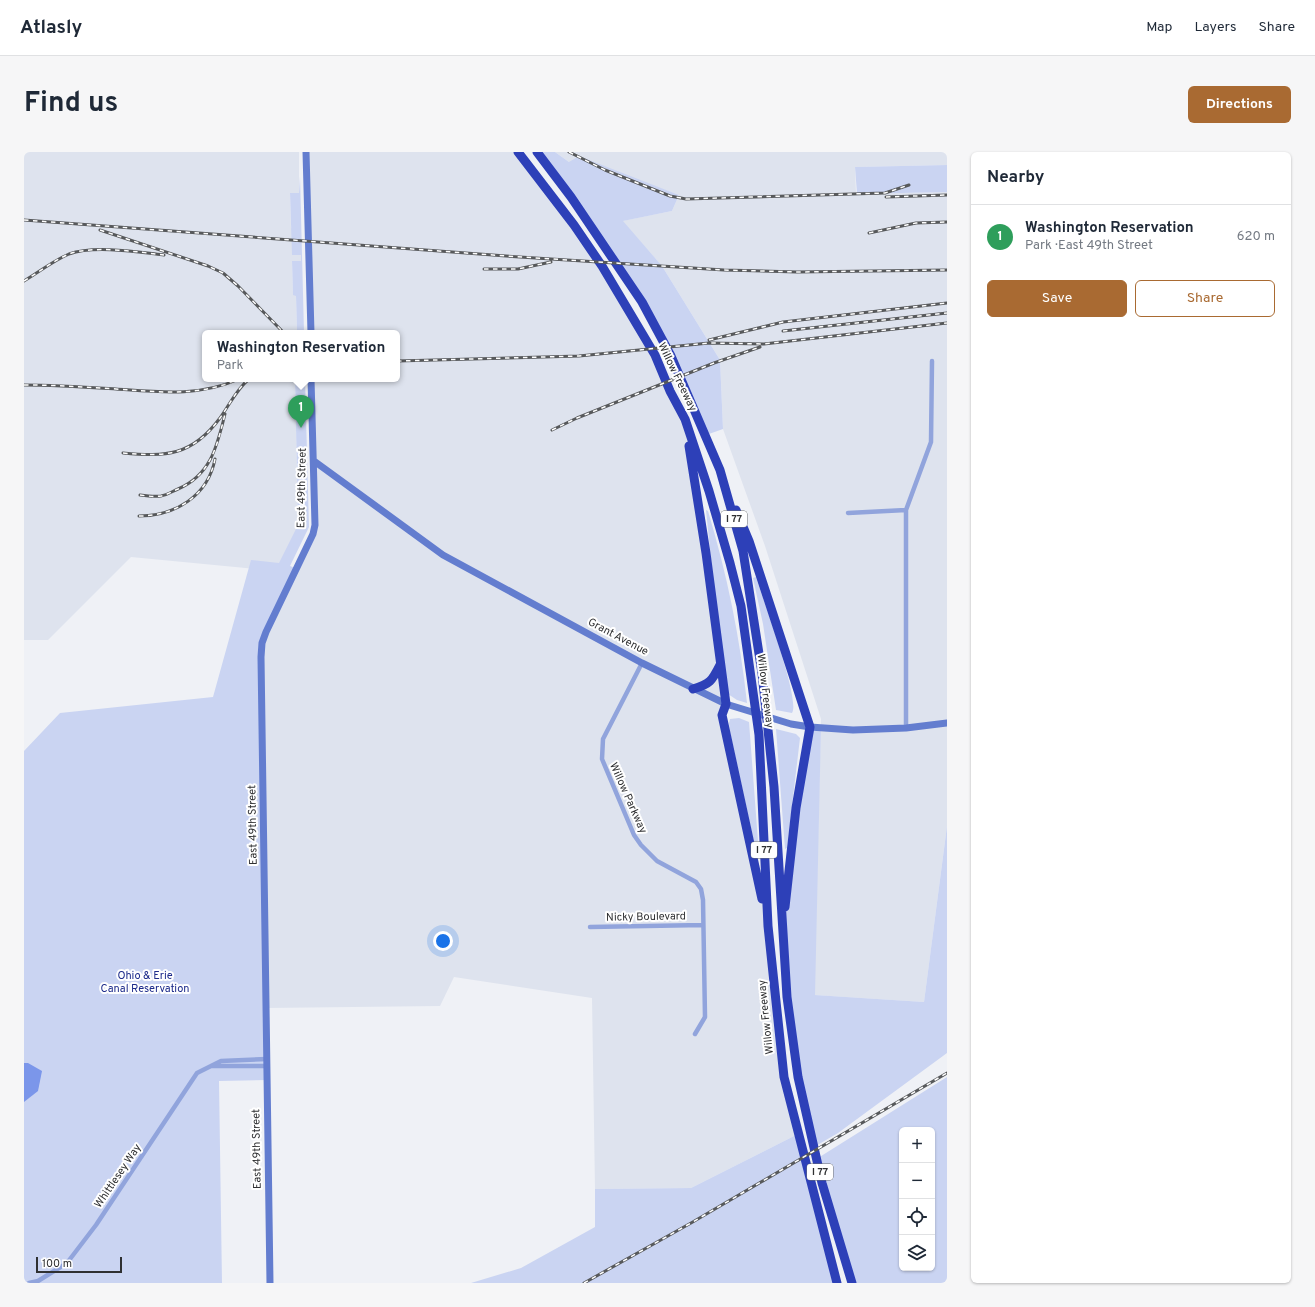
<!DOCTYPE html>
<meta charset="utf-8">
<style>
:root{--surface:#fff;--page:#f6f6f7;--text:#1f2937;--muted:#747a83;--line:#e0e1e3;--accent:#a96a32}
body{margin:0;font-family:Overpass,sans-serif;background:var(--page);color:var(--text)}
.controls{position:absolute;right:12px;bottom:12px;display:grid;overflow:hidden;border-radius:6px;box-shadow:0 1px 3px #0004}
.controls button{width:36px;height:36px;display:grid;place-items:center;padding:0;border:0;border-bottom:1px solid var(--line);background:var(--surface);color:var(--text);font:20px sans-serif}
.scale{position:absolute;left:12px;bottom:10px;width:86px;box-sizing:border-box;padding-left:4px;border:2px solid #2f3032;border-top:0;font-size:11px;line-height:14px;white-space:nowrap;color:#2f3032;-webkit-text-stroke:3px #fff;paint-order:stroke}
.you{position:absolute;left:419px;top:789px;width:14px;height:14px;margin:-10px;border:3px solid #fff;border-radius:50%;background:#1a73e8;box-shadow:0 0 0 6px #1a73e833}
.badge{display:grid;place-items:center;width:26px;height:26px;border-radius:50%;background:var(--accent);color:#fff;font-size:13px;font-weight:700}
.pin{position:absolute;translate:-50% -33px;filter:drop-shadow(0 1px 2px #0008)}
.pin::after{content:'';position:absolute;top:21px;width:14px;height:12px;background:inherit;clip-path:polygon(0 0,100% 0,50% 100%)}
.popup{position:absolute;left:178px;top:178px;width:198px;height:52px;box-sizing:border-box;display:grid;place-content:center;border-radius:6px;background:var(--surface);filter:drop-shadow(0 1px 3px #0005);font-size:13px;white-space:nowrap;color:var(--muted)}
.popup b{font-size:15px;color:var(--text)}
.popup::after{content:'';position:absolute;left:50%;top:100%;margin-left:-8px;border:8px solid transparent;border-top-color:var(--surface)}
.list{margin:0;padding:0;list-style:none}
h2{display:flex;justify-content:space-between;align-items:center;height:52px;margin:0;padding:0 16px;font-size:17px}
h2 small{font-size:13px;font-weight:400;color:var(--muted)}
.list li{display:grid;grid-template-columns:26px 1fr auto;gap:12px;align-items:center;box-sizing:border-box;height:64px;padding:0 16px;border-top:1px solid var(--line)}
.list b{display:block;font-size:15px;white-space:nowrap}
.list p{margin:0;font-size:13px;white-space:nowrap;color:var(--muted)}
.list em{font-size:13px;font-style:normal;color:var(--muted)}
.actions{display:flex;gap:8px;padding:12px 16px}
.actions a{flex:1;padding:9px 0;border:1px solid var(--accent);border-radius:6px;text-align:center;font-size:14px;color:var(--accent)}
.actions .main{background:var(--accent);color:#fff}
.icon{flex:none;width:22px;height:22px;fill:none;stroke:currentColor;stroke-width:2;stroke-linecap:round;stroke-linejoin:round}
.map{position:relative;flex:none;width:923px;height:1131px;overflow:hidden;border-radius:6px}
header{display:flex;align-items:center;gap:24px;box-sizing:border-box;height:56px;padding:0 20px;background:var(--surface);border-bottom:1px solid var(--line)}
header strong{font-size:19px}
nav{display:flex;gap:22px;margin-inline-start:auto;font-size:14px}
.intro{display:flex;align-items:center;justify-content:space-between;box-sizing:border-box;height:96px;padding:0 24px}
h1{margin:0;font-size:28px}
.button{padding:10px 18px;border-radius:6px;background:var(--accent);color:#fff;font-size:14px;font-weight:700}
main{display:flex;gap:24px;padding:0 24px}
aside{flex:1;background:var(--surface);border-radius:6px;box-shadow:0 1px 3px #0004}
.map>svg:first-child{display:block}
.built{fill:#dee3ee}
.green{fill:#cad4f2;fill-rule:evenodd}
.water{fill:#7b96ea}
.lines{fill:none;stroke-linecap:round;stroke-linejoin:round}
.street{stroke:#91a4dc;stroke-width:4.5}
.secondary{stroke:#637dcf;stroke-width:7}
.highway{stroke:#2d40b8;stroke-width:9}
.rail-casing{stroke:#57595b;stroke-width:3}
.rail{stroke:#fff;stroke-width:1.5;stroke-dasharray:4.5;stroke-linecap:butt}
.labels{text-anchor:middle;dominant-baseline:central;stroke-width:4;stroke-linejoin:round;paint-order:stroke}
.shield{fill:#fff;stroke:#6d6e70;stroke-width:1}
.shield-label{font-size:10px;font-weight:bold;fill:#2f3032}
.street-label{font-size:11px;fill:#2f3032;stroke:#fff}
.park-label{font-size:11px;fill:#1d2b8b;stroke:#fff}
</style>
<header>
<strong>Atlasly</strong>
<nav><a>Map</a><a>Layers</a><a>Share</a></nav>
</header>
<div class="intro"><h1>Find us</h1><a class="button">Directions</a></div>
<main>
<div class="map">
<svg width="923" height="1131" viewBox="0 0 923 1131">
<rect width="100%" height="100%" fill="#eff1f6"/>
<path class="built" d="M0 0H275V41L266 42 267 76 275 77 277 104V110L268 109 269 143H272L273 178H270V181H181V227H271L274 375 252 419 107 405 24 488H0Z
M282 0H494L581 120 661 267 696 513 698 563 744 774 760 925 774 982 667 1036 571 1037 568 846 430 825 416 854 242 856 238 491 289 382 288 227H373V181H287Z
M531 0H923V13L831 15 832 42 923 40V674L900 850 790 843 797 567 741 394 699 277 696 208 638 114 598 69 648 59 655 43 603 24 545 10Z"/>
<path class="green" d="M513 0H531L545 10 555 4 655 43 648 59 599 69 638 114 696 208 699 277 682 283 618 150Z
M923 13V40L833 42 831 15Z
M276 24 280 181H270L269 178H273L272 144 269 143 268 109H277V103H268L266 41H275Z
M271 227H281L285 375 266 414 271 416 238 491 243 928 195 929 198 1131H0V599L36 561 189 545 227 408 255 411 274 373Z
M682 358 684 359C703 422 716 486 723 551L713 548 704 542 691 446Z
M732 425C738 445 777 549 768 561L752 558 739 472 729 426Z
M715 566 725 570 734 689 730 690 706 580 705 571 706 567Z
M786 575 797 576 791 843 900 850 923 674V901L814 981 790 995 774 925 758 782Z
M752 577 772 582 776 586 763 696 761 697Z
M923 925V1131H828L794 1006ZM878 978H908V1116H878Z
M774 982 813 1131H447L497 1116 571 1075V1037L667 1036Z"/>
<path class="water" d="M0 911H4L18 919 14 939 0 950Z"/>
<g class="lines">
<path class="street" d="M824 361 882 358 907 290 908 209
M618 511 579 587 578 607 610 683 617 693 633 709 672 730 677 737 679 748 681 865 671 882
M882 576V358
M566 775 679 773
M187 914H243
M5 1131 14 1129 43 1111 72 1073 173 921 197 909 243 907"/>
<path class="secondary" d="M282 0 287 181
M290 309 419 403 618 511 702 552 767 572 786 575 829 578 882 576 923 571
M246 1131 237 505 238 491 242 480 289 382 291 373 287 227"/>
<path class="highway" d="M494 0 550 73 578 114 631 203 646 239 661 267 685 339 706 411 717 454 735 583 744 774 760 925 813 1131
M513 0 547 45 618 150 647 204 696 318 719 399 738 521 750 635 763 845 774 925 798 1031 828 1131
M665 294 682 401 702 552 698 563 738 747
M712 358 725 389 786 575 772 656 761 755
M669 537C686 532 688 529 696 513"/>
<defs>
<path id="rail" d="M545 0 581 18 646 44 662 47 861 41 885 33
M862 45 923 43
M0 68 482 104 700 118 773 120 923 118
M76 78 184 114 199 121 214 134 260 181
M845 81 892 71 923 70
M460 117H494L527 110
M0 129C15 120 29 109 45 102 70 93 114 100 140 103
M759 179 923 161
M685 188 759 170 923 151
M373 209 555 204 685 191 740 192 923 171
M0 233C31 233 61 235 92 237 135 240 175 245 215 227
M528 278 553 266 690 211 736 195
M99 301C142 305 168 304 196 266 206 252 212 238 225 227
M116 343C123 344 130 345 137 344 143 343 149 339 154 337 187 323 193 294 201 262
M115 364C151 364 184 344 191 307
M560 1131 667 1071 923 921"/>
</defs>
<use href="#rail" class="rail-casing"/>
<use href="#rail" class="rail"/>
</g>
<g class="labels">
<g class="shield">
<rect x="697" y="359" width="26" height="16" rx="3"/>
<rect x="727" y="690" width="26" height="16" rx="3"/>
<rect x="783" y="1012" width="26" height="16" rx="3"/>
</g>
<g class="shield-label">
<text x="710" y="367">I 77</text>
<text x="740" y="698">I 77</text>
<text x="796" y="1020">I 77</text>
</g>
<g class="street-label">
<text transform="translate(653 225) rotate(64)">Willow Freeway</text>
<text transform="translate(278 336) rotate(-89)">East 49th Street</text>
<text transform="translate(594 485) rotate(28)">Grant Avenue</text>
<text transform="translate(741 539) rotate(83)">Willow Freeway</text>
<text transform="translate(604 646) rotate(66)">Willow Parkway</text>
<text transform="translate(229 673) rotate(-91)">East 49th Street</text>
<text transform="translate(622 765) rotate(-1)">Nicky Boulevard</text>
<text transform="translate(742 865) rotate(-96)">Willow Freeway</text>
<text transform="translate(233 997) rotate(-91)">East 49th Street</text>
<text transform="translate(94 1024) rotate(-56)">Whittlesey Way</text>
</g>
<g class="park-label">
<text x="121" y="824">Ohio &amp; Erie<tspan x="121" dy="13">Canal Reservation</tspan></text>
</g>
</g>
</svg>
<div class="controls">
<button>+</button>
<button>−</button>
<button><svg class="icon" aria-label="locate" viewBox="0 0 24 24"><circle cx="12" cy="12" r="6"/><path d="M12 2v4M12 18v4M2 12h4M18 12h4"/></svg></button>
<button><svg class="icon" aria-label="layers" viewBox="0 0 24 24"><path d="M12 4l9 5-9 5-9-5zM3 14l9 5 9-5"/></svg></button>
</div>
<div class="scale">100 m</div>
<div class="you"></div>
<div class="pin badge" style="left:277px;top:276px;background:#2e9e5b">1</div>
<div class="popup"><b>Washington Reservation</b>Park</div>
</div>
<aside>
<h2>Nearby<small></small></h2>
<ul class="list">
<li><span class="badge" style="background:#2e9e5b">1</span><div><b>Washington Reservation</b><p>Park · East 49th Street</p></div><em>620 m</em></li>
</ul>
<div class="actions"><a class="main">Save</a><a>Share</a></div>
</aside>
</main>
